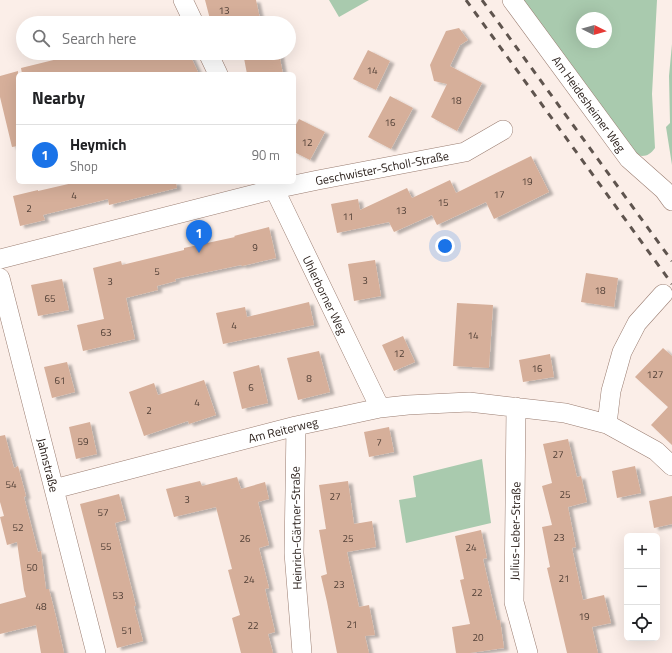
<!DOCTYPE html>
<meta charset="utf-8">
<style>
:root{--surface:#fff;--page:#f2f2f2;--text:#202124;--muted:#757577;--line:#e0e0e0;--accent:#1a73e8}
body{margin:0;font-family:"Titillium Web",sans-serif;background:var(--page);color:var(--text)}
.controls{position:absolute;right:12px;bottom:12px;display:grid;overflow:hidden;border-radius:6px;box-shadow:0 4px 16px #0002}
.controls button{width:36px;height:36px;display:grid;place-items:center;padding:0;border:0;border-bottom:1px solid var(--line);background:var(--surface);color:var(--text);font:20px sans-serif}
.compass{position:absolute;left:576px;top:12px;width:36px;height:36px;border-radius:50%;background:var(--surface);box-shadow:0 4px 16px #0002;rotate:95deg}
.you{position:absolute;left:445px;top:246px;width:14px;height:14px;margin:-10px;border:3px solid #fff;border-radius:50%;background:#1a73e8;box-shadow:0 0 0 6px #1a73e833}
.badge{display:grid;place-items:center;width:26px;height:26px;border-radius:50%;background:var(--accent);color:#fff;font-size:13px;font-weight:700}
.pin{position:absolute;translate:-50% -33px;filter:drop-shadow(0 1px 2px #0008)}
.pin::after{content:'';position:absolute;top:21px;width:14px;height:12px;background:inherit;clip-path:polygon(0 0,100% 0,50% 100%)}
.list{margin:0;padding:0;list-style:none}
h2{display:flex;justify-content:space-between;align-items:center;height:52px;margin:0;padding:0 16px;font-size:17px}
h2 small{font-size:13px;font-weight:400;color:var(--muted)}
.list li{display:grid;grid-template-columns:26px 1fr auto;gap:12px;align-items:center;box-sizing:border-box;height:60px;padding:0 16px;border-top:1px solid var(--line)}
.list b{display:block;font-size:15px;white-space:nowrap}
.list p{margin:0;font-size:13px;white-space:nowrap;color:var(--muted)}
.list em{font-size:13px;font-style:normal;color:var(--muted)}
.icon{flex:none;width:22px;height:22px;fill:none;stroke:currentColor;stroke-width:2;stroke-linecap:round;stroke-linejoin:round}
.map{position:relative;flex:none;width:672px;height:653px;overflow:hidden}
.search{position:absolute;background:var(--surface);box-shadow:0 4px 16px #0002;left:16px;top:16px;width:280px;height:44px;display:flex;align-items:center;gap:10px;box-sizing:border-box;padding:0 14px;border-radius:22px;color:var(--muted);font-size:15px}
.panel{position:absolute;background:var(--surface);box-shadow:0 4px 16px #0002;left:16px;top:72px;width:280px;height:112px;border-radius:6px}
.map>svg:first-child{display:block}
.green{fill:#a9caae;fill-rule:evenodd}
.building{fill:#d6af9a;filter:url(#shadow)}
.lines{fill:none;stroke-linecap:round;stroke-linejoin:round}
.minor-casing{stroke:#9a7d71;stroke-width:20}
.minor{stroke:#fff;stroke-width:19}
.rail{stroke:#5f544e;stroke-width:3;stroke-dasharray:7 7;stroke-linecap:butt}
.labels{text-anchor:middle;dominant-baseline:central;stroke-width:3;stroke-linejoin:round;paint-order:stroke}
.number-label{font-size:10px;fill:#524037}
.street-label{font-size:12px;fill:#261b16;stroke:#fff}
</style>
<div class="map">
<svg width="672" height="653" viewBox="0 0 672 653">
<defs>
<filter id="shadow"><feDropShadow dx="4.5" dy="2.5" stdDeviation="1" flood-color="#0004"/></filter>
</defs>
<rect width="100%" height="100%" fill="#fbeee8"/>
<path class="green" d="M329 0H369L339 17Z
M522 0H657L652 94 655 148C649 156 645 157 635 155ZM582 18H606V42H582Z
M672 44V165L666 127 670 123 669 76Z
M482 459 491 523 406 543 399 500 416 497 413 476Z"/>
<path class="building" d="M205 0H256L261 23H211Z
M459 28 468 40 460 45 450 66 482 83 457 131 431 117 447 84 434 81 430 65 446 31Z
M368 50 390 61 376 90 353 79Z
M82 53H189L198 72 188 74H22L21 68Z
M243 53H279L283 74H247Z
M18 71V146L12 147 0 97V76Z
M390 96 413 108 391 149 368 137Z
M299 119 325 132 310 160 294 152V128Z
M531 156 549 192 494 219 486 202 437 225 432 215 394 232 389 222 337 233 331 204 358 199 360 210 407 188 412 198 450 180 456 193Z
M77 182H176L177 188 109 205 108 199 43 215 45 220 20 226 13 196 38 190V191Z
M269 227 276 258 242 266 241 265 175 279 176 281 157 286 158 290 126 298 135 339 83 351 77 325 104 319 93 268 121 261 122 265 184 250V248L235 237 234 236Z
M375 260 381 296 354 301 348 264Z
M586 273 618 278 614 307 581 302Z
M62 279 69 310 38 316 31 285Z
M309 302 314 325 223 344 216 313 245 307 247 317Z
M457 303 493 305 489 368 453 366Z
M403 336 415 362 394 371 382 345Z
M663 348 672 356V445L651 425 668 407 635 377Z
M319 351 330 392 298 400 287 358Z
M550 354 554 377 523 382 519 360Z
M67 362 75 392 52 398 44 367Z
M259 365 268 403 242 409 233 372Z
M204 380 216 415 189 424 188 421 144 436 129 392 154 383 158 395Z
M90 422 97 454 76 459 69 427Z
M389 427 394 452 369 457 364 432Z
M5 435 14 468 18 466 26 496 24 497 38 552 41 551 46 589H49L56 617 64 653H41L36 625 0 634V604L26 597 24 590 17 542 7 545 0 517 4 516 0 502V436Z
M568 439 577 477 581 476 587 502 568 507 576 547 572 548 583 600 604 595 611 623 592 627 598 653H567L547 568 550 567 542 527 552 525 542 486 552 483 543 444Z
M635 466 641 493 617 498 612 471Z
M237 477 241 489 265 482 269 499 258 502 269 545 259 548 269 588 265 589 275 632 268 634 273 653H241L232 618 240 615 228 570 232 569 216 507 174 517 166 489 200 481 202 486Z
M348 481 354 524 372 521 376 547 347 552 359 607 369 605 375 635 365 636 369 653H337L327 602 321 576 327 574 319 530 326 529 319 485Z
M119 494 126 520 115 523 136 606H134L143 641 117 648 80 504Z
M672 496V524L654 528 649 501Z
M481 530 487 558 483 559 497 620H500L504 648 470 653H456L452 627 470 624 460 580 464 579 455 536Z"/>
<g class="lines">
<defs>
<path id="minor" d="M183 0 194 23
M512 0 629 159 664 190 672 201
M208 53 218 74
M271 182 380 408
M0 259 275 189 318 180 465 152 503 130
M0 278 96 653
M516 407 514 602 528 653
M607 424 611 391 622 352 637 323 663 294
M296 426 294 553 302 653
M54 489 296 426 380 408 408 405 469 402 565 413 607 424 656 451 672 466"/>
</defs>
<use href="#minor" class="minor-casing"/>
<use href="#minor" class="minor"/>
<path class="rail" d="M466 0 672 284
M482 0 672 261"/>
</g>
<g class="labels">
<g class="number-label">
<text x="224" y="10">13</text>
<text x="372" y="70">14</text>
<text x="456" y="100">18</text>
<text x="390" y="122">16</text>
<text x="307" y="142">12</text>
<text x="527" y="181">19</text>
<text x="499" y="194">17</text>
<text x="74" y="195">4</text>
<text x="443" y="202">15</text>
<text x="29" y="208">2</text>
<text x="401" y="210">13</text>
<text x="348" y="216">11</text>
<text x="255" y="247">9</text>
<text x="157" y="271">5</text>
<text x="365" y="280">3</text>
<text x="110" y="281">3</text>
<text x="600" y="290">18</text>
<text x="50" y="298">65</text>
<text x="234" y="325">4</text>
<text x="106" y="332">63</text>
<text x="473" y="335">14</text>
<text x="399" y="353">12</text>
<text x="537" y="368">16</text>
<text x="655" y="374">127</text>
<text x="309" y="378">8</text>
<text x="60" y="380">61</text>
<text x="251" y="387">6</text>
<text x="197" y="402">4</text>
<text x="149" y="410">2</text>
<text x="83" y="441">59</text>
<text x="379" y="442">7</text>
<text x="558" y="454">27</text>
<text x="11" y="484">54</text>
<text x="565" y="494">25</text>
<text x="335" y="496">27</text>
<text x="187" y="499">3</text>
<text x="103" y="512">57</text>
<text x="18" y="527">52</text>
<text x="559" y="537">23</text>
<text x="245" y="538">26</text>
<text x="348" y="538">25</text>
<text x="106" y="546">55</text>
<text x="471" y="547">24</text>
<text x="32" y="567">50</text>
<text x="564" y="578">21</text>
<text x="249" y="579">24</text>
<text x="339" y="584">23</text>
<text x="477" y="592">22</text>
<text x="118" y="595">53</text>
<text x="41" y="606">48</text>
<text x="584" y="616">19</text>
<text x="352" y="624">21</text>
<text x="253" y="625">22</text>
<text x="127" y="630">51</text>
<text x="478" y="637">20</text>
</g>
<g class="street-label">
<text transform="translate(589 104) rotate(54)">Am Heidesheimer Weg</text>
<text transform="translate(382 168) rotate(-11)">Geschwister-Scholl-Straße</text>
<text transform="translate(325 295) rotate(64)">Uhlerborner Weg</text>
<text transform="translate(283 430) rotate(-14)">Am Reiterweg</text>
<text transform="translate(48 465) rotate(76)">Jahnstraße</text>
<text transform="translate(296 528) rotate(-91)">Heinrich-Gärtner-Straße</text>
<text transform="translate(515 531) rotate(-89)">Julius-Leber-Straße</text>
</g>
</g>
</svg>
<div class="controls">
<button>+</button>
<button>−</button>
<button><svg class="icon" aria-label="locate" viewBox="0 0 24 24"><circle cx="12" cy="12" r="6"/><path d="M12 2v4M12 18v4M2 12h4M18 12h4"/></svg></button>
</div>
<svg class="compass" viewBox="-18 -18 36 36"><path d="M0-13l5 13h-10z" fill="#e53935"/><path d="M0 13l5-13h-10z" fill="#757577"/></svg>
<div class="you"></div>
<div class="pin badge" style="left:199px;top:253px">1</div>
<div class="search"><svg class="icon" aria-label="search" viewBox="0 0 24 24"><circle cx="10" cy="10" r="6"/><path d="M15 15l6 6"/></svg>Search here</div>
<section class="panel">
<h2>Nearby<small></small></h2>
<ul class="list">
<li><span class="badge">1</span><div><b>Heymich</b><p>Shop</p></div><em>90 m</em></li>
</ul>
</section>
</div>
